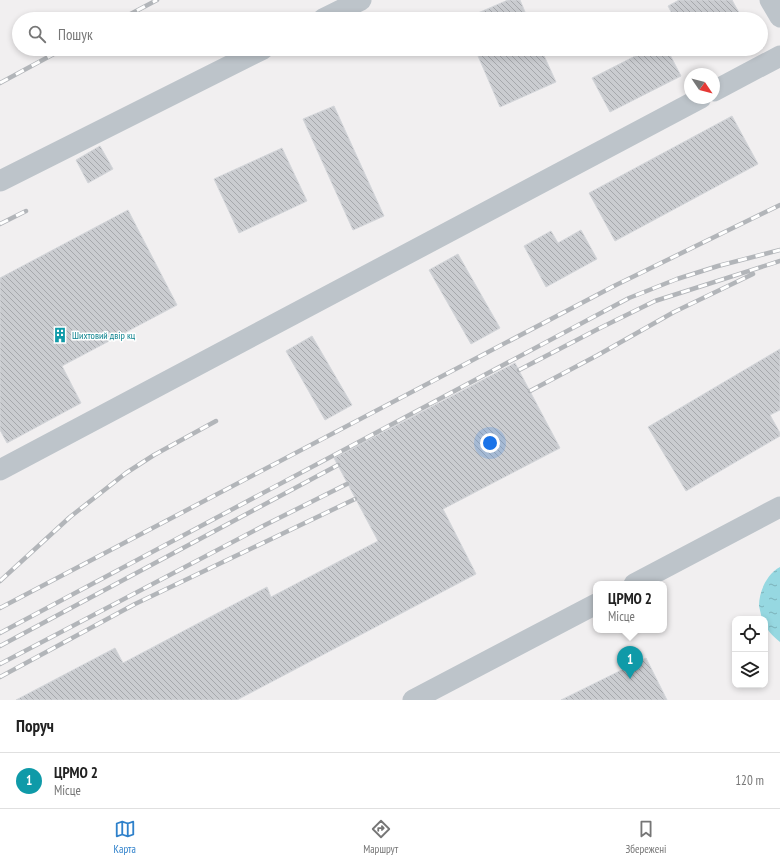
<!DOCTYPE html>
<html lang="uk">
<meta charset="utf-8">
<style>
:root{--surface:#fff;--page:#f2f2f2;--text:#222;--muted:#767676;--line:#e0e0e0;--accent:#2f81cb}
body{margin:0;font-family:"PT Sans Narrow",sans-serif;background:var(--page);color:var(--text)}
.controls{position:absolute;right:12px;bottom:12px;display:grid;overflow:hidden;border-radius:8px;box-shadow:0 2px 6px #0003}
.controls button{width:36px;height:36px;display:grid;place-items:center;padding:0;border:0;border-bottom:1px solid var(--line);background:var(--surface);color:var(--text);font:20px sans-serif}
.compass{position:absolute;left:684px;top:68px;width:36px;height:36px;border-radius:50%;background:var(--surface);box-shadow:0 2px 6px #0003;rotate:125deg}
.you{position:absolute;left:490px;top:443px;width:14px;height:14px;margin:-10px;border:3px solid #fff;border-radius:50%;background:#1a73e8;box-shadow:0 0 0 6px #1a73e833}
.badge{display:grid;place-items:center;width:26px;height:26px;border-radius:50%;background:var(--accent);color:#fff;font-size:13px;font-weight:700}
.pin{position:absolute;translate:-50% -33px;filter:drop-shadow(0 1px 2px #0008)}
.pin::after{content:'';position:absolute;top:21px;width:14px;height:12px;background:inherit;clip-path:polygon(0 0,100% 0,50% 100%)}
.popup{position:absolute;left:593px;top:581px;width:74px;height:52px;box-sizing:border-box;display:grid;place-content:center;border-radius:8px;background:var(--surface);filter:drop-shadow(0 1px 3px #0005);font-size:13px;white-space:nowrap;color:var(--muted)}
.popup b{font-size:15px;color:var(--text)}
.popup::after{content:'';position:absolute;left:50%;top:100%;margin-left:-8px;border:8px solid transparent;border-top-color:var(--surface)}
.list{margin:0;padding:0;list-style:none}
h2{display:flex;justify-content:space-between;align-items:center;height:52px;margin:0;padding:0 16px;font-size:17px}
h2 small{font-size:13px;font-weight:400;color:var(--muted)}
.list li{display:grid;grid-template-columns:26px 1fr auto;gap:12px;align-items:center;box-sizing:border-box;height:56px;padding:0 16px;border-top:1px solid var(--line)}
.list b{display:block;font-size:15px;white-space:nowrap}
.list p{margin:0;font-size:13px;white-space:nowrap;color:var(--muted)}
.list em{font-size:13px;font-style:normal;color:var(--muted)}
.icon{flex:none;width:22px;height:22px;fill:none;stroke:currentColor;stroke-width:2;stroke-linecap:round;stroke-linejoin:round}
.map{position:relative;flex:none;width:780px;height:700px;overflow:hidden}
.search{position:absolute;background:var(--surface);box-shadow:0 2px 6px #0003;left:12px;right:12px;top:12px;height:44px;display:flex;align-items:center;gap:10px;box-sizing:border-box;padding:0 14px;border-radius:22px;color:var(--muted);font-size:15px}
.sheet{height:108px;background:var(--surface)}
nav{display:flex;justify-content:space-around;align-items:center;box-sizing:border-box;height:56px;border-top:1px solid var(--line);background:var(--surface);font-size:11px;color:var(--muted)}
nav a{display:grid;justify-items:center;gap:2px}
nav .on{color:var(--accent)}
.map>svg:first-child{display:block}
.water{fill:url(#water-ripples)}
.building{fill:url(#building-back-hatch);stroke:#d4d6da}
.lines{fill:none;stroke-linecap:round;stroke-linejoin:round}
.minor{stroke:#bdc4ca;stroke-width:21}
.rail-casing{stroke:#b2b5b9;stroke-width:4.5}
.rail{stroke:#fff;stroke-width:3;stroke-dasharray:9;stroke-linecap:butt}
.labels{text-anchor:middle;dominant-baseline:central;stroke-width:3;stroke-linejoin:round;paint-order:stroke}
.culture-label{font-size:10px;fill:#0d838f;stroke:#fff;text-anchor:start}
</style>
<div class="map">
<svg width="780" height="700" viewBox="0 0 780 700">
<defs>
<pattern id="water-ripples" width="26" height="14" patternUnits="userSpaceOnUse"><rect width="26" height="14" fill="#96d8e1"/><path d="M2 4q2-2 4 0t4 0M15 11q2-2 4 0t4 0" fill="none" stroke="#7cb2b9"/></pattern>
<pattern id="building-back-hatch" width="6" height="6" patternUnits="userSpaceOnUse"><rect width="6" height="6" fill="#caccd0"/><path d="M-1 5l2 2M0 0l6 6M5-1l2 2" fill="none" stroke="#a6a8ac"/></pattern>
</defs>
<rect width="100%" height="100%" fill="#f1eff0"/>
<path class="water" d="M780 567V642C772 635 765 630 765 619H762C761 615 760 610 759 606 759 591 767 574 780 567Z"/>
<path class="building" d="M508 0H520L528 19H464Z
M679 0H732L742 18 740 19H675L668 6Z
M475 49H541L556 82 500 107Z
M649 49H667L681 76 610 112 592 78Z
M334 106 384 216 353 230 303 119Z
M732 116 758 164 615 241 589 193Z
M100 146 113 169 88 183 76 160Z
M282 148 307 201 239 233 214 179Z
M128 210 177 305 62 366 81 403 7 443 0 430V278Z
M581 230 597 259 546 287 524 246 551 231 558 243Z
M458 254 500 328 471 344 429 270Z
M312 336 352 405 325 420 286 351Z
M780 349V410L770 415 780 433V436L686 491 648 427Z
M515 363 560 448 443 509 476 574 237 700H16L115 648 123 663 267 587 271 597 378 541 334 458Z
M646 658 667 700H561Z"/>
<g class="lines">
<path class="minor" d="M770 0 780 17
M323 19 361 0
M714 91 780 56
M0 181 263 49
M0 470 701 98
M634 584 780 507
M413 700 596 604"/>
<defs>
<path id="rail" d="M121 19 157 0
M0 83 63 49
M0 224 26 211
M519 370 598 329 655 301 780 261
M530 391 598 355 674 312 753 274
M0 581 70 517 126 473 154 455 216 421
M0 608 616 285 780 205
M0 633 629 298 677 279 718 266 780 250
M0 646 338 465
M0 664 265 525 347 484
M0 677 135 604 355 499"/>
</defs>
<use href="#rail" class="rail-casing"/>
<use href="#rail" class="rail"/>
</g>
<defs>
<symbol id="building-bare" viewBox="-9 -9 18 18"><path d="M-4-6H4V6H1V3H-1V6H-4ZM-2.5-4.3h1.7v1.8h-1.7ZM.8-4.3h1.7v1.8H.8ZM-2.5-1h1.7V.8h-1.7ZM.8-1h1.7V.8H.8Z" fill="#0f9aa8" stroke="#fff" stroke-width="2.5" paint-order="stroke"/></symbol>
</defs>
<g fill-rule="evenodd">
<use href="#building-bare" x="49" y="324" width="22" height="22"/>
</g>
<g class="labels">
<g class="culture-label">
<text x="72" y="335">Шихтовий двір кц</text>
</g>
</g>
</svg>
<div class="controls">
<button><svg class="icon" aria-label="locate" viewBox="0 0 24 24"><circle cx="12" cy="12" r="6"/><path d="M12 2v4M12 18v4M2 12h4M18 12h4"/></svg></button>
<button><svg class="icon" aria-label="layers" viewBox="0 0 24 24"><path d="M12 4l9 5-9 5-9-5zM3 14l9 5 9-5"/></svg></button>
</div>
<svg class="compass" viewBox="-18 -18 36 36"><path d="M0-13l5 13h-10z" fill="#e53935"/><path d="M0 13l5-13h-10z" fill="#767676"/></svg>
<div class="you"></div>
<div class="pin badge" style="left:630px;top:679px;background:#0f9aa8">1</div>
<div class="popup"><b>ЦРМО 2</b>Місце</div>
<div class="search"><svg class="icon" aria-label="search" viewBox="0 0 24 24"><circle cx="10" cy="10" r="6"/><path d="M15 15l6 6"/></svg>Пошук</div>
</div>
<section class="sheet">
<h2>Поруч<small></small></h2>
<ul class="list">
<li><span class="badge" style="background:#0f9aa8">1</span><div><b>ЦРМО 2</b><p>Місце</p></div><em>120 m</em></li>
</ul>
</section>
<nav>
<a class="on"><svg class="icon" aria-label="map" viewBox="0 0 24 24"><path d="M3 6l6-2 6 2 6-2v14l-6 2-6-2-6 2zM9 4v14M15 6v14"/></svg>Карта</a>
<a><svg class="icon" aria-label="directions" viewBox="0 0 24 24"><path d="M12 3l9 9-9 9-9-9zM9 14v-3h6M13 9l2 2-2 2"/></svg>Маршрут</a>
<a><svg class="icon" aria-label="saved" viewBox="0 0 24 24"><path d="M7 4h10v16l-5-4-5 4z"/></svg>Збережені</a>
</nav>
